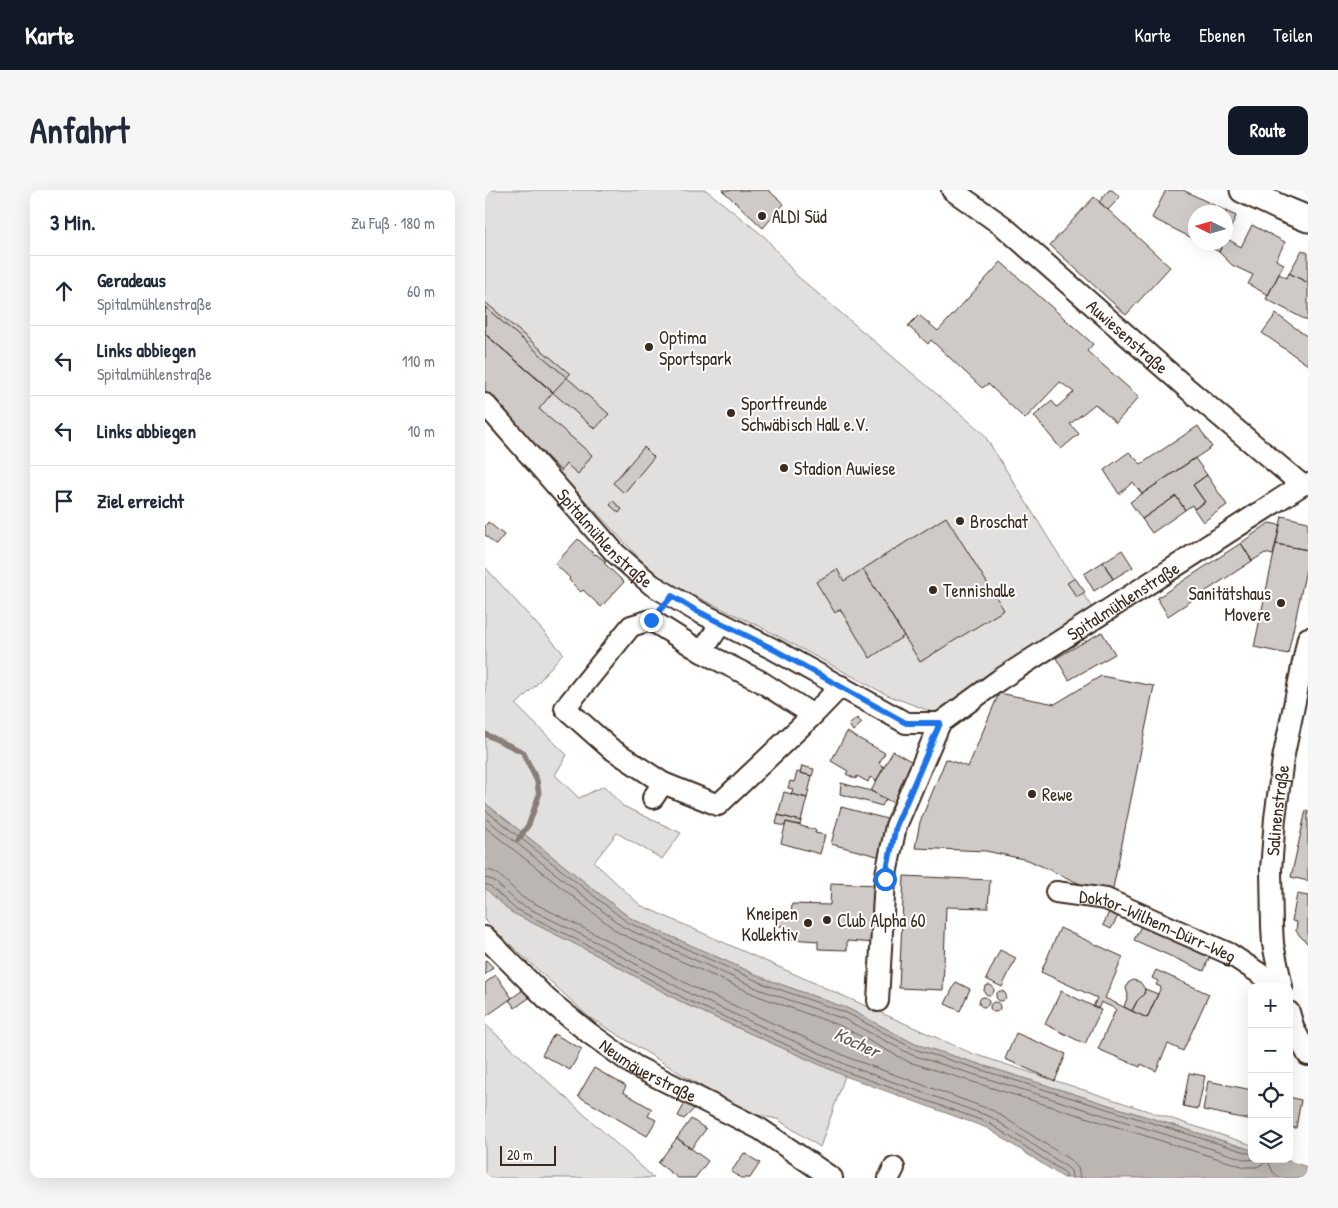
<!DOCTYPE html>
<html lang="de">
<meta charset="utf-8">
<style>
:root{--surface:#fff;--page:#f6f6f7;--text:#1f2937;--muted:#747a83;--line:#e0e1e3;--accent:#111827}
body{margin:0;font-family:"Patrick Hand",sans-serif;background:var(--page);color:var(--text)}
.controls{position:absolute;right:15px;bottom:15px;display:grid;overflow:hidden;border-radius:10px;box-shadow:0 5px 20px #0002}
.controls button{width:45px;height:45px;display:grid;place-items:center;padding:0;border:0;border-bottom:1px solid var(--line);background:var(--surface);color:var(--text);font:25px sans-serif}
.compass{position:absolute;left:703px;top:15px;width:45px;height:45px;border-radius:50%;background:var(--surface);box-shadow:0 5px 20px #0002;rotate:275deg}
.scale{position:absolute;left:15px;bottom:12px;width:56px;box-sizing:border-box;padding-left:5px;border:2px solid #3b2a1e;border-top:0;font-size:14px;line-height:18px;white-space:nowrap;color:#3b2a1e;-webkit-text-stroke:4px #fff;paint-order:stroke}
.stop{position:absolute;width:15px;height:15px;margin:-11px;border:4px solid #1a73e8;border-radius:50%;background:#fff}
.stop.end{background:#1a73e8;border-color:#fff;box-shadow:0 1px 5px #0008}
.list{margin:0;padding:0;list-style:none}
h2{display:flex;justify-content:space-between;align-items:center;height:65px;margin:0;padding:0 20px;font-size:21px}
h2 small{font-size:16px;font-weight:400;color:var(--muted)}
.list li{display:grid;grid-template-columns:32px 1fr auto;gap:15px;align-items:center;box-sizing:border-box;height:70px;padding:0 20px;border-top:1px solid var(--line)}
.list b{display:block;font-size:19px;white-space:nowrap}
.list p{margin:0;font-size:16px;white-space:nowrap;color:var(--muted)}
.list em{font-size:16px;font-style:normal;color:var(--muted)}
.icon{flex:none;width:28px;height:28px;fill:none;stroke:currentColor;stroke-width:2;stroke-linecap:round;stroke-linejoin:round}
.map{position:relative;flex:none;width:823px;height:988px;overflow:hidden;border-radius:10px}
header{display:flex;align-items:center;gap:30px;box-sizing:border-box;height:70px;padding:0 25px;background:var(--accent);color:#fff}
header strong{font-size:24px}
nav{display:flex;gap:28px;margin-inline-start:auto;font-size:18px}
.intro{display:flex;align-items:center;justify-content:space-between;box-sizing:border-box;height:120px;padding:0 30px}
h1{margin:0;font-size:35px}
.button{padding:12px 22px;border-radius:10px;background:var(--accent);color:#fff;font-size:18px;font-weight:700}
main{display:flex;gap:30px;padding:0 30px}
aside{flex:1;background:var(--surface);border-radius:10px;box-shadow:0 5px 20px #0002}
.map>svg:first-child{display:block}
.green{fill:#e2e0de;stroke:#8e857e}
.water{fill:#bcb6b3;stroke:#887e77}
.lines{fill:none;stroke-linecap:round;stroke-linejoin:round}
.shore{stroke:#6f625a;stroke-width:1}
.stream{stroke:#887e77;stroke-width:5.5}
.building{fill:#cfcac7;stroke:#3b2a1e}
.minor-casing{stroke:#3b2a1e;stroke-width:24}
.major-casing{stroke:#3b2a1e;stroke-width:29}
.minor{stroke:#fff;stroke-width:20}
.major{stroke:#fff;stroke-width:25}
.route{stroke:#1a73e8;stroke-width:6}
.poi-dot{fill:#3b2a1e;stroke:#fff;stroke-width:2}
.labels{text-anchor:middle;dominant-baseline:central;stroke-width:4;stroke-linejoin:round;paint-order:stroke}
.poi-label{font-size:18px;fill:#3b2a1e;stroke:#fff;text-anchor:start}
.street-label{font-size:18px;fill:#3b2a1e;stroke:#fff}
.water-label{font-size:19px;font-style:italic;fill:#685b52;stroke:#fff}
</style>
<header>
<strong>Karte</strong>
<nav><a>Karte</a><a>Ebenen</a><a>Teilen</a></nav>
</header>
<div class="intro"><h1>Anfahrt</h1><a class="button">Route</a></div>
<main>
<aside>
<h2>3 Min.<small>Zu Fuß · 180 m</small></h2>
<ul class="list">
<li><svg class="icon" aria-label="ahead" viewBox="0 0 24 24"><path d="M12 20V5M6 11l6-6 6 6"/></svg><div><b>Geradeaus</b><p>Spitalmühlenstraße</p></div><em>60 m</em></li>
<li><svg class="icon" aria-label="left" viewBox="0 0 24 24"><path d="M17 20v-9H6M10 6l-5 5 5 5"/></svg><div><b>Links abbiegen</b><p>Spitalmühlenstraße</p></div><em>110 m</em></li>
<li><svg class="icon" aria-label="left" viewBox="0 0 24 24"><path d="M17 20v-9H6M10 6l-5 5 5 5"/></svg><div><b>Links abbiegen</b></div><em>10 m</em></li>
<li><svg class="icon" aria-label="arrive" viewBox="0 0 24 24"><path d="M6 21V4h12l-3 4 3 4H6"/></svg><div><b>Ziel erreicht</b></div></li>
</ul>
</aside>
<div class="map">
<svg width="823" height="988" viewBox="0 0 823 988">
<rect width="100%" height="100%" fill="#fff"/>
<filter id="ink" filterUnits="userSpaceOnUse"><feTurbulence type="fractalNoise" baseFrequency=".02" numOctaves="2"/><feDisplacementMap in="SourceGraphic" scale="10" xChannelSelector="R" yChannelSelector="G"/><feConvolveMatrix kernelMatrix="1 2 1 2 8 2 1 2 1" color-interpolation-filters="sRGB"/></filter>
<g filter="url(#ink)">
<path class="green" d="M0 0H221L281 48 311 85 498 243 607 418 450 523 402 505 276 437 174 389 0 204Z
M0 377 78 463 51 495 31 515 82 565 70 585 94 608 119 596 138 616 196 643 177 669 132 643 109 672 155 715 486 863 767 955V960L430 854 364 819 281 789 145 728 0 613Z
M0 698 26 722 106 762 202 815 360 886 335 957 292 929 258 922 104 827 16 746 0 730Z
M0 834 169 988H0Z"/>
<path class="water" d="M0 613 145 728 281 789 364 819 430 854 767 960V969H797L823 977V988H579L502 938 360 886 202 815 106 762 26 722 0 698Z"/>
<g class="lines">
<path class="shore" d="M0 620 142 732 279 794 362 823 429 859 767 964
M0 628 138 737 276 800 359 829 427 865 762 970 771 969
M0 637 134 743 273 806 356 836 424 872 760 977H772L783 971 788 982 795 988
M0 680 7 681 13 684 37 707 114 746 210 798 367 869 509 921 587 971 593 978 595 988
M0 688 8 690 33 713 111 752 207 805 364 876 506 927 582 977 586 981 587 988
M0 694 5 696 29 718 108 758 204 811 362 882 504 933 579 982 581 985V988"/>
<path class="stream" d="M0 544 38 562 52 591 54 605 44 634 33 650"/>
</g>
<path class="building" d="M237 0H283L299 14 278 38Z
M624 0H627L635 7 623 20 614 12Z
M681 0H698L751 26 741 49V22H711V50L667 28Z
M609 7 685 77 641 125 565 55Z
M767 35 800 52 791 70 799 74 783 105 763 94 768 85 747 75 734 62 739 52H741V48L756 57Z
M716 52H739L734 62Z
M817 60 823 63V93L804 83Z
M516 72 608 154 602 161 654 207 631 233 610 214 585 234 594 244 576 259 549 226 567 211 572 217 589 202 575 192 540 229 503 194 497 198 446 150 443 154 423 136 434 125 453 141Z
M804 83 823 93V131L781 109 794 84 802 88Z
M0 112 85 184 68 202 0 144Z
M0 117 124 224 110 239 0 144Z
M791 124 823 147V175L777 143Z
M0 144 68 202 54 219 107 265 93 284 81 274 76 281 26 230 0 201Z
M713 236 727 257 657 304 648 292 634 304 619 280 644 262 656 274Z
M159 257 169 267 139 303 128 293Z
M710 268 722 285 708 295 720 312 709 319 707 315 700 320 691 306 657 329 645 312Z
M722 285 742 315 718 332 709 319 720 312 708 295Z
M691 306 700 320 667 343 657 329Z
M128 311 137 319 134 323 125 315Z
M797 326 823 332V360L791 354Z
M461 327 519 420 435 472 378 379Z
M3 332 19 345 11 355 0 345V336Z
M784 333 795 335 788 365 780 363 767 371 756 353Z
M93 349 110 365 111 364 121 372 119 373 139 392 116 417 98 400 96 402 84 390 85 388 70 374Z
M756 353 767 371 683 426 672 408Z
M791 354 823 360V370L803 464 769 457Z
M637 360 648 377 628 389 618 372Z
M618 372 628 389 609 401 599 384Z
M352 379 359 391 378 379 419 446 385 468 355 419 350 423 331 392Z
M590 388 600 402 592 407 582 393Z
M617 442 630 464 584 490 571 468Z
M616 486 669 496 626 708 543 670 501 661 430 658 435 632 461 569 483 577 514 503 570 514Z
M372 528 377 533 368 541 364 535Z
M362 542 400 563 394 573 399 577 391 591 385 587 383 592 372 586 371 589 361 584 363 581 346 571Z
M408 561 433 575 410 614 386 601Z
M317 576 329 579 327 586 315 583Z
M312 582 327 586 322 608 306 604 308 599 303 598 305 591 309 592Z
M356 593 386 601 401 609 397 616 355 604Z
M299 602 322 608 316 631 293 625Z
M356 617 406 630 396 667 346 654Z
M821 620 823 621V691L806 687Z
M293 625 316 631 315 635 301 632 300 636 291 634Z
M301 632 331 640 330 643 340 645 335 664 296 653Z
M419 686 505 690 503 718 461 717 458 800 414 798Z
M346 693 393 695 391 753 362 751V760L333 759V751L305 749 306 738 290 735 295 722 306 724 307 714 345 715Z
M812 704 823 706V754L816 747 811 741 812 732 807 731Z
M624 722 633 726 626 739 618 735Z
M656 736 725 766 719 781 649 750Z
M575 738 638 767 620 808 647 821 662 828 676 797 671 795 673 791 667 788 671 780 724 804 698 861 683 854 671 881 656 874 655 877 613 859 631 819 616 812 613 819 608 817 612 808 556 782Z
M515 760 531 768 517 797 501 789Z
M1 770 8 777 0 785V771Z
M11 785 27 808 0 827V793Z
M648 790 655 792 660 799 659 804 652 811 647 821 639 817 643 805 641 798 643 793Z
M471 792 485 799 475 821 460 814Z
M499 800a5 5 0 1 1 10 0a5 5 0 1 1-10 0Z
M660 799 673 804 662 828 647 821 652 811 659 804Z
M38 800 44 808 30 818 24 810Z
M576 801 616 820 600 854 560 834Z
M511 806a5 5 0 1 1 10 0a5 5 0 1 1-10 0Z
M494 812a5 5 0 1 1 10 0a5 5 0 1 1-10 0Z
M505 817a5 5 0 1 1 10 0a5 5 0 1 1-10 0Z
M531 843 581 864 570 891 520 869Z
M69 844 97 859 85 880 57 865Z
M109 878 141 896 138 902 167 919 163 926 171 930 162 946 93 906Z
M704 883 720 886 713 919 698 916Z
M723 891 767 900V930L718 920Z
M804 907 816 910 811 938 804 937Z
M200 913 209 919 199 929 193 926Z
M206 929 221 939 206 959 192 948Z
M192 948 223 971 210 988H193L173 973Z
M259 963 275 973 265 988H256L246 982Z"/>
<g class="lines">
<defs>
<g id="minor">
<path id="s1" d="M467 0 518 36 704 200 817 295"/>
<path id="s2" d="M0 214 130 363 167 395 210 420 288 459 421 533H455L514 490 817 295 823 294"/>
<path d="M217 462 236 433"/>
<path d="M328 525 233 615 178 593 125 558 80 518 146 436 166 430 217 462 275 491 328 525 356 496"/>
<path d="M168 608 178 593"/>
<path id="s3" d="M571 702 621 709 745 764 795 797"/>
<path id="s4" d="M0 747 62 809 104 843 150 876 275 939 347 988"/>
<path id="s5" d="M797 797 788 754 787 736 786 680 790 628 798 569 823 448"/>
<path d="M393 811 400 689 411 636 455 533"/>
<path d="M804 822 809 839 823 865"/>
<path d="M404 988 409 978"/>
</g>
<path id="major" d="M758 0 796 18 823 29"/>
</defs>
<use href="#minor" class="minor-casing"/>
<use href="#major" class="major-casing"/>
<use href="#minor" class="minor"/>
<use href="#major" class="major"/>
</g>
</g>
<g class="lines" filter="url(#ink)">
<path class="route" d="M166 430 187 406 210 420 288 459 421 533H455L411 636 400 689"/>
</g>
<g class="poi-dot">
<circle cx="277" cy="26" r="5"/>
<circle cx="164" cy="157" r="5"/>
<circle cx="246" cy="223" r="5"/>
<circle cx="299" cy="278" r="5"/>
<circle cx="475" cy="331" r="5"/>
<circle cx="448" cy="400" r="5"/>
<circle cx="796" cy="413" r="5"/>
<circle cx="547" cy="604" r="5"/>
<circle cx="342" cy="730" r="5"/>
<circle cx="323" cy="733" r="5"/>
</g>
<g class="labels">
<g class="poi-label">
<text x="287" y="26">ALDI Süd</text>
<text x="174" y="147">Optima<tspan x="174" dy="21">Sportspark</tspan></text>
<text x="256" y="213">Sportfreunde<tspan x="256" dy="21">Schwäbisch Hall e.V.</tspan></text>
<text x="309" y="278">Stadion Auwiese</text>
<text x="485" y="331">Broschat</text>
<text x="458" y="400">Tennishalle</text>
<text x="786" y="403" text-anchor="end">Sanitätshaus<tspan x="786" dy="21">Movere</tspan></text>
<text x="557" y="604">Rewe</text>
<text x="313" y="723" text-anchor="end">Kneipen<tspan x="313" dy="21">Kollektiv</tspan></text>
<text x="352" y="730">Club Alpha 60</text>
</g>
<g class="street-label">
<text stroke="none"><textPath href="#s1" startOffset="229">Auwiesenstraße</textPath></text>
<text stroke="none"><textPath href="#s2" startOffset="180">Spitalmühlenstraße</textPath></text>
<text stroke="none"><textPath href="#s2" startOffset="790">Spitalmühlenstraße</textPath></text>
<text stroke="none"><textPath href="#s5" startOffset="178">Salinenstraße</textPath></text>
<text stroke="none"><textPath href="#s3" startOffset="108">Doktor-Wilhem-Dürr-Weg</textPath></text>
<text stroke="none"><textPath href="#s4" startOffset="212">Neumäuerstraße</textPath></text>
</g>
<g class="water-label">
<text transform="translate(372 852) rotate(25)">Kocher</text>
</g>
</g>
</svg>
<div class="controls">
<button>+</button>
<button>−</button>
<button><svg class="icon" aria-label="locate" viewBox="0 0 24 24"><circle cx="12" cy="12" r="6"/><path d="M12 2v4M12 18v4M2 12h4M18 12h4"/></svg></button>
<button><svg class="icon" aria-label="layers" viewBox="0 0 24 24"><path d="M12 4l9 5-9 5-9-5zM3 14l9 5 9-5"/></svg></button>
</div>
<svg class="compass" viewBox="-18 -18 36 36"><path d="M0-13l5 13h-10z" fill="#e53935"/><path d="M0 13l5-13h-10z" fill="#747a83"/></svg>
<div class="scale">20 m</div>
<div class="stop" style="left:400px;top:689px"></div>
<div class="stop end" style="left:166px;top:430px"></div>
</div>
</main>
